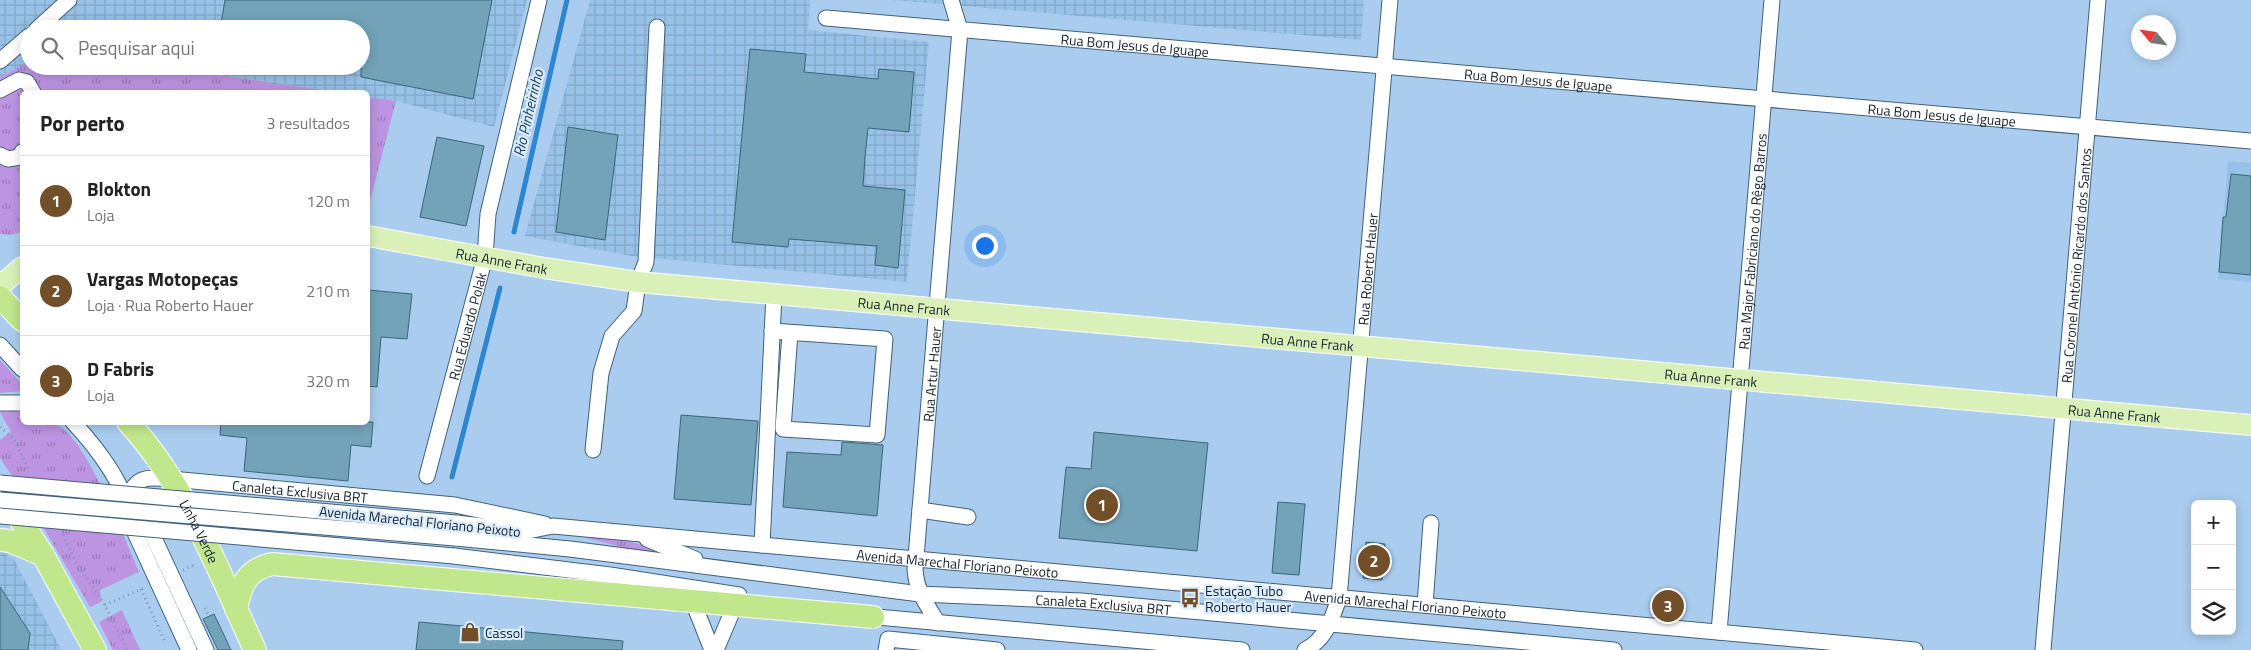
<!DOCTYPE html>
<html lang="pt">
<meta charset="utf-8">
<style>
:root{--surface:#fff;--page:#f2f2f2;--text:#222;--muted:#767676;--line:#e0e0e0;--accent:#724f28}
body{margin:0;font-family:"Titillium Web",sans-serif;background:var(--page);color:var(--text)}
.controls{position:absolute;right:15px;bottom:15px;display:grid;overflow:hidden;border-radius:8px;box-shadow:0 2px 12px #0003}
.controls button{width:45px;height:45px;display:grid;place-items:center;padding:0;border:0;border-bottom:1px solid var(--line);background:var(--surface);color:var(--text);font:25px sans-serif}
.compass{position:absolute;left:2131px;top:15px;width:45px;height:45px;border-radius:50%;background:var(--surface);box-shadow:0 2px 12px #0003;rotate:299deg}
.you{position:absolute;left:984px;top:245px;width:18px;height:18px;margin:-12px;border:4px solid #fff;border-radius:50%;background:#1a73e8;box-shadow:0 0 0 8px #1a73e833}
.badge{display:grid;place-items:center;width:32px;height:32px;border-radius:50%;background:var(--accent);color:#fff;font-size:16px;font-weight:700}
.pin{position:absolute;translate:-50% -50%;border:2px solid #fff;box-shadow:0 1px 5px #0006}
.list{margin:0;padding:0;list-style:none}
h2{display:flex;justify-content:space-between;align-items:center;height:65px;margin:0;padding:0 20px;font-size:21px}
h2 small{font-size:16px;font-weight:400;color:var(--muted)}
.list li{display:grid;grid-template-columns:32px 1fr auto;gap:15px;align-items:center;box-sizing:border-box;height:90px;padding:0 20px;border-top:1px solid var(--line)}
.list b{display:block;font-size:19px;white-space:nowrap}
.list p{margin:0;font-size:16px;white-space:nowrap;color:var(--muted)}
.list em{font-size:16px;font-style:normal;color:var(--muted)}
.icon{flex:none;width:28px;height:28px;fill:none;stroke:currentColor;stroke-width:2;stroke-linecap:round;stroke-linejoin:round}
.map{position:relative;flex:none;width:2251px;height:650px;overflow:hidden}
.search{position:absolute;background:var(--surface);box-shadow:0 2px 12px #0003;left:20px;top:20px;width:350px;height:55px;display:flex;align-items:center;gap:12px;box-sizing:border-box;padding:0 18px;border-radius:28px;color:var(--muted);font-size:19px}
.panel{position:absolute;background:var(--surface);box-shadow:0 2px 12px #0003;left:20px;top:90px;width:350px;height:335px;border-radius:8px}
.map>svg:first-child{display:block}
.built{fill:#98c1e7}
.industrial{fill:url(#industrial-grid)}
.grass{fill:url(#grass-tufts)}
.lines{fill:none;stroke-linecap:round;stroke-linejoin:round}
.stream{stroke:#2d86cf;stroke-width:5}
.building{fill:#73a3b9;stroke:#38677b}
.minor-casing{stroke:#41617e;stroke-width:17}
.major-casing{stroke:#fff;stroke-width:22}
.highway-casing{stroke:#fff;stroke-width:24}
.path{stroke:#7b97b3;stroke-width:3;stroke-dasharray:1 4;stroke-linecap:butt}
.minor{stroke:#fff;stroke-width:15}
.major{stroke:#d9f1b9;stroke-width:20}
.highway{stroke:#c0e78b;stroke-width:22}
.minor-bridge-casing{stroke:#41617e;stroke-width:17;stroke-linecap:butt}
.minor-bridge{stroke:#fff;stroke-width:15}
.labels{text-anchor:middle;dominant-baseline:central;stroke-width:4.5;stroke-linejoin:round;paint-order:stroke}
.street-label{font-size:14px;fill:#162330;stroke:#daecfd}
.poi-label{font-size:14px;fill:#162330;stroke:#daecfd;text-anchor:start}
.water-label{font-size:15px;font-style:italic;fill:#1e415f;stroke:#daecfd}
</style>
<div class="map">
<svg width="2251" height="650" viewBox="0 0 2251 650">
<defs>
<pattern id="industrial-grid" width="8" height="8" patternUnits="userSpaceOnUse" patternTransform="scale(1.25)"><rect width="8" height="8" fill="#98c1e7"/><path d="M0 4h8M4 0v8" fill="none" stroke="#82a6c6"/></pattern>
<pattern id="grass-tufts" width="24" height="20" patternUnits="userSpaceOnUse" patternTransform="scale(1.25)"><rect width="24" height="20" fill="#bc94e1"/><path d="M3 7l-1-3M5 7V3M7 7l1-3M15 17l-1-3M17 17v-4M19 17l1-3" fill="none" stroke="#9878b7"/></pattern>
</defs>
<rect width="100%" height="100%" fill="#aacdef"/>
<path class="built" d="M2228 161 2251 163V282L2218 279Z"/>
<path class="industrial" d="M0 0H527L494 127 396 101 368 97V92H336L158 66H361V29H29V62L0 77Z
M590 0H810L808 30 929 42 907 282 631 256 525 236Z
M892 0H1364L1361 40Z
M0 551 14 559 61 650H0Z"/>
<path class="grass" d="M29 62V66H158L336 92H22V232L10 235 0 234V77Z
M368 97 396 101 368 209Z
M0 360 22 384V391L0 393Z
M13 411 22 412V422C31 423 45 420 54 423 84 432 126 542 139 572L100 590 101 602 90 607 22 491 0 458V440L11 432 0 412Z
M579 536 625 540 662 551V553L622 547Z
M122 610 140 650H113L99 622Z"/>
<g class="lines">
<path class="stream" d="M514 232 567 0
M452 477 500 288"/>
</g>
<path class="building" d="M225 0H492L473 99 361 77V29H220Z
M750 49 806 54 804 72 878 79 879 69 914 72 909 132 868 128 865 157 863 186 905 190 898 268 875 265 877 246 789 239 788 247 732 242Z
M568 127 618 135 605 240 556 232Z
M437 137 484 146 466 226 420 217Z
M2231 174 2251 176V275L2219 272 2223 217H2226Z
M368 290 412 294 407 339 381 337 377 387 368 386Z
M681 415 758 421 751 505 674 499Z
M221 422H373L371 447 351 445 348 481 244 471 247 438 220 435Z
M1094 432 1208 443 1197 551 1059 538 1066 467 1091 469Z
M842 442 883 445 877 516 783 507 787 452 841 455Z
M1278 502 1305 504 1299 575 1272 573Z
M1366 542 1385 544 1382 580 1363 578Z
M0 587 30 633 28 650H0Z
M214 614 231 650H218L203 619Z
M419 622 623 641 622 650H416Z"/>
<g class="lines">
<defs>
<g id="minor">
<path id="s1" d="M826 18 2251 141"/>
<path d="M37 29 69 0"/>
<path d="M0 61 29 36"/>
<path d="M0 90 19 80 27 82 33 92"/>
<path d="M0 155 8 159 20 157 22 152"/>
<path d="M772 331 885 339 877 435 783 429 790 333"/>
<path d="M0 345 22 369"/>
<path d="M0 403H22"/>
<path d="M73 422C97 448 129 489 131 524L189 650"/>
<path d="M593 450 601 373 612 336 634 311 638 282 646 262 657 27"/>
<path id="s2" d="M427 476 485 257 488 214 539 0"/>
<path id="s3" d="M126 500C137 475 147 477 171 479L455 505 545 524"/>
<path d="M130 510 147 523 206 650"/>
<path d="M920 510 968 517"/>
<path id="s4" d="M456 523 528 531 553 526 1915 650"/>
<path id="s5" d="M455 538 570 549 920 594 1081 601 1614 650"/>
<path d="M647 539 695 559"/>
<path d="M762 545 774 294"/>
<path d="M454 556 610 575 739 595"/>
<path d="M693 602 712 650"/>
<path d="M1425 605 1431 523"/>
<path d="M866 616 1242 650"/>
<path id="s6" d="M938 623C927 605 916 591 915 569L960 30 951 0"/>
<path id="s7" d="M1719 632 1772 0"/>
<path d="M716 650 735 605"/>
<path d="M886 650 888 639 997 650"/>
<path id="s8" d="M1305 650C1326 639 1332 619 1339 598L1390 0"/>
<path id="s9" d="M2043 650 2098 0"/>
</g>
<g id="major">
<path id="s10" d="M368 236 544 268 638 282 2251 425"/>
<path d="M0 286 22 267"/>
</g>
<g id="highway">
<path d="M0 297 22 320"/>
<path id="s11" d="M128 422C187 486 219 572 255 650"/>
<path d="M0 488 43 555 95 650"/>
<path d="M0 540 10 541 43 555"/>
<path d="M236 609C241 585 246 570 272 564L873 617"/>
</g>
</defs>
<use href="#minor" class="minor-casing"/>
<use href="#major" class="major-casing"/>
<use href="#highway" class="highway-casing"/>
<path class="path" d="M0 427 14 439 30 472
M63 535 77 564 105 605 127 650
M183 570 196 564
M141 589 164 640
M105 605 146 587
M205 608 209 617"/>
<use href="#minor" class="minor"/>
<use href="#major" class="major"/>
<use href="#highway" class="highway"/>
<defs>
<path id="minor-bridge" d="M0 483 456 523
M0 500 455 538
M0 516 454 556"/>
</defs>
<use href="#minor-bridge" class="minor-bridge-casing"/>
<use href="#minor-bridge" class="minor-bridge"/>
</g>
<defs>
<symbol id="bus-bare" viewBox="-9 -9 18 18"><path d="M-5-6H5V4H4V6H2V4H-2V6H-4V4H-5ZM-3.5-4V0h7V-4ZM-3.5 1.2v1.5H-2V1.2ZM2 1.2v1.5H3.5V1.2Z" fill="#724f28" stroke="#daecfd" stroke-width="2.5" paint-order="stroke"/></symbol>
<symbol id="shop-bare" viewBox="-9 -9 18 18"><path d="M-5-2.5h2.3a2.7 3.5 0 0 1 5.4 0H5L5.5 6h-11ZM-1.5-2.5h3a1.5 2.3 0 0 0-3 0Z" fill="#724f28" stroke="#daecfd" stroke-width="2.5" paint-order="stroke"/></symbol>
</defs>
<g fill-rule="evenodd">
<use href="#bus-bare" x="1176" y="584" width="28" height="28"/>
<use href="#shop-bare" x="456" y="618" width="28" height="28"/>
</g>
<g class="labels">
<g class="street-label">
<text stroke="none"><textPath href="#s1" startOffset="310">Rua Bom Jesus de Iguape</textPath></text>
<text stroke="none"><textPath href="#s1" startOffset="715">Rua Bom Jesus de Iguape</textPath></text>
<text stroke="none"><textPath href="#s1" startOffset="1120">Rua Bom Jesus de Iguape</textPath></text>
<text stroke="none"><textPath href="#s7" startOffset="392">Rua Major Fabriciano do Rêgo Barros</textPath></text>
<text stroke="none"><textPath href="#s10" startOffset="136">Rua Anne Frank</textPath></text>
<text stroke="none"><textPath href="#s9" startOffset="386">Rua Coronel Antônio Ricardo dos Santos</textPath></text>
<text stroke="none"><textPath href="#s8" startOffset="394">Rua Roberto Hauer</textPath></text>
<text stroke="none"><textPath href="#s10" startOffset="541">Rua Anne Frank</textPath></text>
<text stroke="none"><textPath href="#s2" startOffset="155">Rua Eduardo Polak</textPath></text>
<text stroke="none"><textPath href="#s10" startOffset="946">Rua Anne Frank</textPath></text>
<text stroke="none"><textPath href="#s6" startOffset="255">Rua Artur Hauer</textPath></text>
<text stroke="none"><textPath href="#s10" startOffset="1351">Rua Anne Frank</textPath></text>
<text stroke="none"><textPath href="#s10" startOffset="1756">Rua Anne Frank</textPath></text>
<text stroke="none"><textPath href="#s3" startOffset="185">Canaleta Exclusiva BRT</textPath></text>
<text transform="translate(420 521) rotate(6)">Avenida Marechal Floriano Peixoto</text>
<text stroke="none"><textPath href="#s11" startOffset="131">Linha Verde</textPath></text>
<text stroke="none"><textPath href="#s4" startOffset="504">Avenida Marechal Floriano Peixoto</textPath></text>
<text stroke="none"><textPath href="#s4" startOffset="954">Avenida Marechal Floriano Peixoto</textPath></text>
<text stroke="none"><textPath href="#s5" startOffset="652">Canaleta Exclusiva BRT</textPath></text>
</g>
<g class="poi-label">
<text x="1205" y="590">Estação Tubo<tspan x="1205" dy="16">Roberto Hauer</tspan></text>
<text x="485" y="632">Cassol</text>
</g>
<g class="water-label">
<text transform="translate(528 113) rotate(-77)">Rio Pinheirinho</text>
</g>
</g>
</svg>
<div class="controls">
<button>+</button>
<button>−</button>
<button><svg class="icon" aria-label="layers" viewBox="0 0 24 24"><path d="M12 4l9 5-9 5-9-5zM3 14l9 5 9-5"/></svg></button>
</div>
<svg class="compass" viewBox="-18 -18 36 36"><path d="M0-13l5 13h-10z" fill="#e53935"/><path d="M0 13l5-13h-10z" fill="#767676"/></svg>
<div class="you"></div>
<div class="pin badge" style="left:1102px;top:505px">1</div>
<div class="pin badge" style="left:1374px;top:561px">2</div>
<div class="pin badge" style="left:1668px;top:606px">3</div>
<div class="search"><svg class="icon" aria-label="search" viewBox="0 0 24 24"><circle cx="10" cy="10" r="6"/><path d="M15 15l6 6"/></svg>Pesquisar aqui</div>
<section class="panel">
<h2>Por perto<small>3 resultados</small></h2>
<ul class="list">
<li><span class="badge">1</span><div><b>Blokton</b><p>Loja</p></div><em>120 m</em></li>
<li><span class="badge">2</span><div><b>Vargas Motopeças</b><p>Loja · Rua Roberto Hauer</p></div><em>210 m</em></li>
<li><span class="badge">3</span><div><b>D Fabris</b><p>Loja</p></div><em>320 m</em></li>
</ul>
</section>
</div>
